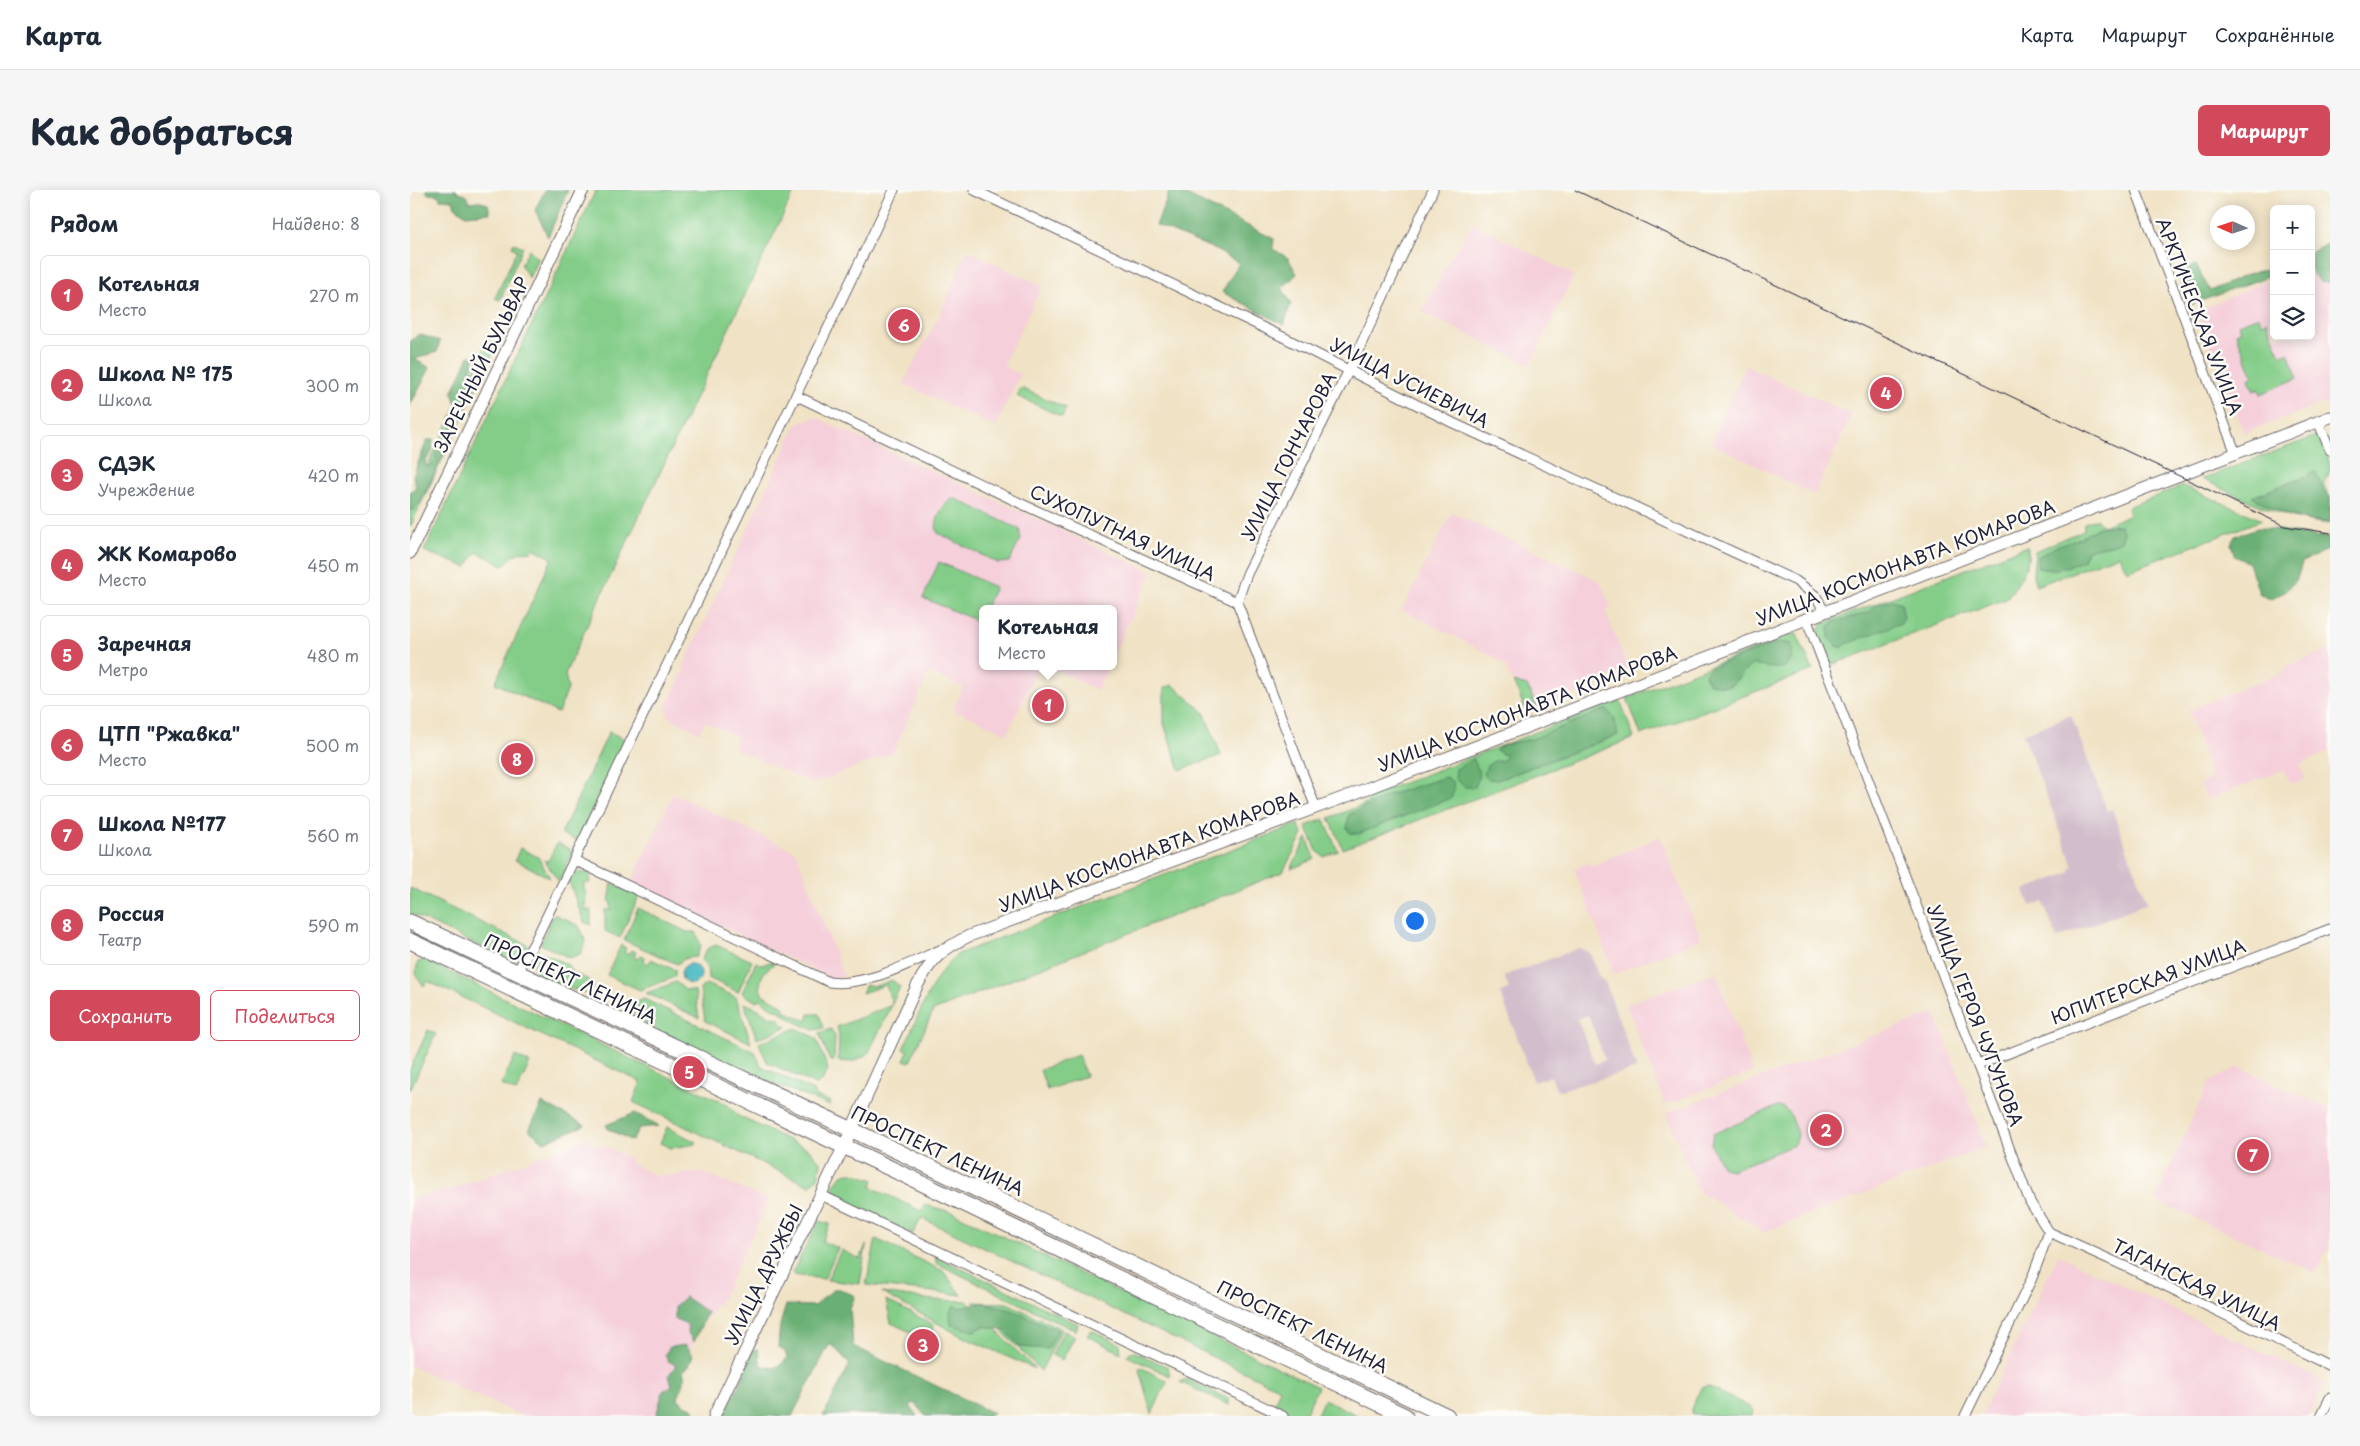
<!DOCTYPE html>
<html lang="ru">
<meta charset="utf-8">
<style>
:root{--surface:#fff;--page:#f6f6f7;--text:#1f2937;--muted:#747a83;--line:#e0e1e3;--accent:#d1495b}
body{margin:0;font-family:"Playpen Sans",sans-serif;background:var(--page);color:var(--text)}
.controls{position:absolute;right:15px;top:15px;display:grid;overflow:hidden;border-radius:8px;box-shadow:0 2px 12px #0003}
.controls button{width:45px;height:45px;display:grid;place-items:center;padding:0;border:0;border-bottom:1px solid var(--line);background:var(--surface);color:var(--text);font:25px sans-serif}
.compass{position:absolute;left:1800px;top:15px;width:45px;height:45px;border-radius:50%;background:var(--surface);box-shadow:0 2px 12px #0003;rotate:273deg}
.you{position:absolute;left:1004px;top:730px;width:18px;height:18px;margin:-12px;border:4px solid #fff;border-radius:50%;background:#1a73e8;box-shadow:0 0 0 8px #1a73e833}
.badge{display:grid;place-items:center;width:32px;height:32px;border-radius:50%;background:var(--accent);color:#fff;font-size:16px;font-weight:700}
.pin{position:absolute;translate:-50% -50%;border:2px solid #fff;box-shadow:0 1px 5px #0006}
.popup{position:absolute;left:569px;top:415px;width:138px;height:65px;box-sizing:border-box;display:grid;place-content:center;border-radius:8px;background:var(--surface);filter:drop-shadow(0 1px 4px #0005);font-size:16px;white-space:nowrap;color:var(--muted)}
.popup b{font-size:19px;color:var(--text)}
.popup::after{content:'';position:absolute;left:50%;top:100%;margin-left:-10px;border:10px solid transparent;border-top-color:var(--surface)}
.list{margin:0;padding:0;list-style:none}
h2{display:flex;justify-content:space-between;align-items:center;height:65px;margin:0;padding:0 20px;font-size:21px}
h2 small{font-size:16px;font-weight:400;color:var(--muted)}
.list li{display:grid;grid-template-columns:32px 1fr auto;gap:15px;align-items:center;box-sizing:border-box;height:80px;margin:0 10px 10px;padding:0 10px;border:1px solid var(--line);border-radius:8px}
.list b{display:block;font-size:19px;white-space:nowrap}
.list p{margin:0;font-size:16px;white-space:nowrap;color:var(--muted)}
.list em{font-size:16px;font-style:normal;color:var(--muted)}
.actions{display:flex;gap:10px;padding:15px 20px}
.actions a{flex:1;padding:11px 0;border:1px solid var(--accent);border-radius:8px;text-align:center;font-size:18px;color:var(--accent)}
.actions .main{background:var(--accent);color:#fff}
.icon{flex:none;width:28px;height:28px;fill:none;stroke:currentColor;stroke-width:2;stroke-linecap:round;stroke-linejoin:round}
.map{position:relative;flex:none;width:1920px;height:1226px;overflow:hidden;border-radius:8px}
header{display:flex;align-items:center;gap:30px;box-sizing:border-box;height:70px;padding:0 25px;background:var(--surface);border-bottom:1px solid var(--line)}
header strong{font-size:24px}
nav{display:flex;gap:28px;margin-inline-start:auto;font-size:18px}
.intro{display:flex;align-items:center;justify-content:space-between;box-sizing:border-box;height:120px;padding:0 30px}
h1{margin:0;font-size:35px}
.button{padding:12px 22px;border-radius:8px;background:var(--accent);color:#fff;font-size:18px;font-weight:700}
main{display:flex;gap:30px;padding:0 30px}
aside{flex:1;background:var(--surface);border-radius:8px;box-shadow:0 2px 12px #0003}
.map>svg:first-child{display:block}
.built{fill:#f5cfda}
.industrial{fill:#d1bdcb;fill-rule:evenodd}
.green{fill:#84cd89;stroke:#537862}
.forest{fill:#6bb075;stroke:#466958}
.water{fill:#4ebcc4;stroke:#386f80}
.lines{fill:none;stroke-linecap:round;stroke-linejoin:round}
.minor-casing{stroke:#6a656b;stroke-width:11}
.tertiary-casing{stroke:#6a656b;stroke-width:13}
.primary-casing{stroke:#6a656b;stroke-width:17}
.minor{stroke:#fff;stroke-width:9}
.tertiary{stroke:#fff;stroke-width:11}
.primary{stroke:#fff;stroke-width:15}
.tram{stroke:#22223b;stroke-width:1}
.labels{text-anchor:middle;dominant-baseline:central;stroke-width:5;stroke-linejoin:round;paint-order:stroke}
.street-label{font-size:18px;fill:#22223b;stroke:#fdfcf7}
</style>
<header>
<strong>Карта</strong>
<nav><a>Карта</a><a>Маршрут</a><a>Сохранённые</a></nav>
</header>
<div class="intro"><h1>Как добраться</h1><a class="button">Маршрут</a></div>
<main>
<aside>
<h2>Рядом<small>Найдено: 8</small></h2>
<ul class="list">
<li><span class="badge">1</span><div><b>Котельная</b><p>Место</p></div><em>270 m</em></li>
<li><span class="badge">2</span><div><b>Школа № 175</b><p>Школа</p></div><em>300 m</em></li>
<li><span class="badge">3</span><div><b>СДЭК</b><p>Учреждение</p></div><em>420 m</em></li>
<li><span class="badge">4</span><div><b>ЖК Комарово</b><p>Место</p></div><em>450 m</em></li>
<li><span class="badge">5</span><div><b>Заречная</b><p>Метро</p></div><em>480 m</em></li>
<li><span class="badge">6</span><div><b>ЦТП &quot;Ржавка&quot;</b><p>Место</p></div><em>500 m</em></li>
<li><span class="badge">7</span><div><b>Школа №177</b><p>Школа</p></div><em>560 m</em></li>
<li><span class="badge">8</span><div><b>Россия</b><p>Театр</p></div><em>590 m</em></li>
</ul>
<div class="actions"><a class="main">Сохранить</a><a>Поделиться</a></div>
</aside>
<div class="map">
<svg width="1920" height="1226" viewBox="0 0 1920 1226">
<rect width="100%" height="100%" fill="#fdfcf7"/>
<filter id="ink" filterUnits="userSpaceOnUse"><feTurbulence type="fractalNoise" baseFrequency=".02" numOctaves="2"/><feDisplacementMap in="SourceGraphic" scale="10" xChannelSelector="R" yChannelSelector="G"/><feConvolveMatrix kernelMatrix="1 2 1 2 8 2 1 2 1" color-interpolation-filters="sRGB"/></filter>
<filter id="wash" filterUnits="userSpaceOnUse"><feTurbulence type="fractalNoise" baseFrequency=".0096" numOctaves="4" result="noise"/><feDisplacementMap in="SourceGraphic" scale="20" xChannelSelector="R" yChannelSelector="G"/><feGaussianBlur stdDeviation="1.12" result="paint"/><feColorMatrix in="noise" values="0 0 0 0 0 0 0 0 0 0 0 0 0 0 0 0 0 1.4 0 .05"/><feComposite in="paint" operator="in"/></filter>
<g filter="url(#wash)">
<rect width="100%" height="100%" fill="#f0e2c4"/>
<path class="built" d="M1063 34 1164 85 1120 175 1012 122 1037 74Z
M557 60 632 96 593 176 610 184 586 237 493 194 529 126Z
M1920 61V211L1834 243 1788 121 1864 87V146H1901V70Z
M1336 176 1442 225 1404 305 1301 253Z
M405 227 742 382 703 466V419H573V476H698L687 500 644 479 640 486 627 480 597 544 550 522 548 525 543 520 553 497 519 483 483 563 403 594 323 558 328 547 295 532 289 542 258 527 256 516 274 481V475L386 235Z
M1042 323 1190 391 1201 418 1195 421 1219 480 1197 488 1198 491 1117 523 1096 477 1085 467 992 420Z
M1920 459V561L1890 574 1895 589 1880 594 1873 580 1797 610 1790 594 1802 588 1779 523 1781 519 1869 484 1875 481 1874 478Z
M263 604 386 662 434 787 421 788 221 693Z
M1250 647 1291 749 1204 784 1164 678 1178 673 1180 676Z
M1306 783 1343 882 1255 915 1216 814Z
M1525 823 1576 957 1354 1042 1288 1001 1256 923Z
M1829 877 1920 919V1054L1906 1083 1745 1010 1799 892Z
M180 948 182 954 192 958 193 955 221 969 220 973 248 987 251 983 256 986 292 982 359 1010 309 1115 306 1113 300 1126 297 1125 248 1226H111L0 1175V1009L47 997Z
M1648 1065 1915 1192 1899 1226H1571Z"/>
<path class="industrial" d="M1661 525 1697 621 1702 619 1737 713 1647 748 1633 712 1620 716 1614 700 1659 683 1663 675 1613 544Z
M1169 758 1180 763 1189 787 1195 792 1227 879 1147 901 1141 886 1124 892 1090 802 1099 799 1094 786ZM1178 825 1195 870 1185 874 1167 829Z"/>
<path class="green" d="M186 0H385L183 423 155 484 158 499 148 523 85 493 142 368 123 358 122 362C109 359 101 367 94 376L67 362 56 377 14 361Z
M104 53 113 57 90 110 85 108 107 60 102 57Z
M119 59 128 68 119 88 111 75Z
M1849 126 1852 133 1857 131 1870 165 1878 163 1888 188 1851 204 1849 199 1844 201 1839 189 1843 186 1826 143 1831 141 1828 134Z
M79 148 87 155 0 337V313Z
M611 198 656 218 652 227 607 206Z
M1906 246C1913 254 1919 267 1920 278 1920 291 1906 289 1920 306V334C1874 330 1833 308 1792 289Z
M1773 296 1852 330 1717 381 1709 365 1626 396 1623 385 1625 361 1674 340V333L1686 329 1693 336 1719 325 1717 317Z
M544 308 609 339 611 349 599 372 588 373 528 343C522 333 533 312 544 308Z
M1617 356C1623 375 1607 395 1596 409L1424 474 1417 470 1407 442 1412 434Z
M529 372 585 397 575 419H573L570 432 513 408Z
M1386 443 1403 480 1231 545 1217 508Z
M1103 492 1117 496 1128 519 1117 523Z
M763 495 794 522 811 565 770 580 754 534V498Z
M1210 510 1224 548 933 659 919 628 958 613 957 607Z
M199 542 213 548 215 552 167 651 151 644Z
M914 629 928 661 914 667 907 661 896 636Z
M888 634 893 644 873 682 523 821 500 872 494 870 498 861 493 859C507 830 523 783 548 764Z
M897 648 905 669 881 679Z
M147 653 163 661 149 692 134 670 138 671Z
M110 658 128 667 140 688 105 670Z
M171 682 180 683V693H174V701H176L175 720H181V735L174 732 159 692 163 685Z
M202 693 229 706 210 748 195 741V720H201V713L199 712Z
M0 698 118 755 109 770 102 772 0 723Z
M228 718 277 742H286L291 756 286 767 276 768 267 774 214 750Z
M144 724 169 736 176 752 170 764 160 768 130 754Z
M211 755 216 758 214 762 218 765 221 760 226 762 224 767 228 769 231 765 235 767 234 771 238 774 241 769 265 780V787L230 800 197 785Z
M306 755 342 771 328 802 298 788 297 776 291 770 297 759Z
M127 760 157 774 162 782 183 792V804C170 802 129 792 124 779 121 772 124 766 127 760Z
M14 770 318 915 328 926 400 960 411 973 408 987 400 996 223 912 231 892 17 791 14 796C6 788 4 783 8 772Z
M363 771V775C353 780 347 793 352 804L372 815 375 821 397 831 399 824H409L414 838 403 840 382 830 368 820 358 816 351 809 345 811 332 803 346 772 352 775Z
M482 790 490 797 482 814 476 795 452 803 456 795 466 796Z
M266 792 275 800 285 801 289 828 236 803Z
M296 794 326 807 341 853 295 831 290 799Z
M234 809 345 862 351 876 403 901 406 906 421 912 420 916 328 879 239 837 223 823 228 811Z
M334 813 348 819 359 826 370 829 371 834 377 837 347 849Z
M482 815 458 864 442 872 428 871 429 845 427 837Z
M386 838 406 848 418 879 412 891 405 895 357 872 349 853Z
M421 839 425 846 424 871H420L409 843Z
M18 840 26 844 0 900V879Z
M668 865 676 886 637 900 630 880Z
M105 866 120 873 106 902 91 895Z
M1368 916C1381 918 1383 932 1388 943L1384 955 1322 980 1313 978 1301 954 1303 944Z
M257 937 286 952V954L261 958 250 953Z
M443 983 464 990 461 997 511 1021 515 1015 542 1022 908 1197 894 1226H883L863 1216 870 1199 511 1028 503 1044 426 1007 422 1000C427 990 430 982 443 983Z
M409 1031 420 1034 412 1051 428 1058 414 1089 384 1085 382 1083Z
M466 1049 533 1081 552 1105 456 1095Z
M456 1055 450 1094 417 1090 431 1060 450 1069Z
M525 1066 668 1134 666 1141 526 1073Z
M472 1103 523 1110 557 1111 625 1179 553 1147Z
M476 1110 524 1135 518 1150 481 1133Z
M563 1112 597 1113 652 1139 631 1181Z
M681 1140 710 1154 711 1163 677 1146Z
M654 1141 665 1146 652 1170 642 1165Z
M720 1162H725L758 1177 760 1186 717 1166Z
M730 1177 757 1191 742 1224 729 1180Z
M776 1189 819 1209V1215L770 1192Z
M1297 1196 1340 1217 1343 1221 1342 1226 1283 1225 1281 1219 1291 1198Z
M914 1209 949 1226H912L907 1224Z"/>
<path class="forest" d="M16 0H45L57 6 59 12 68 11 78 14 80 23 56 25 45 17 43 10 30 9 28 5 18 4Z
M135 0H158L138 47 125 20Z
M760 0H767L864 49 863 59 878 68 887 84 872 98 881 113 874 135 812 102 829 73 804 59 746 35Z
M1920 53V92L1911 93 1901 82V62Z
M1786 75 1800 101 1843 82 1864 79V84L1780 115 1775 108 1769 83Z
M8 144 30 151 27 162 5 169 20 178 0 216V152Z
M59 166H65L61 181H65L71 173H75L73 180 12 309 3 321 0 319V302L6 297 3 286 17 250H23L22 262 15 272 18 277 26 270V263C35 255 42 234 49 222L42 203Z
M1906 282 1914 302 1920 308V332C1891 332 1867 321 1842 307Z
M1710 335 1714 343 1711 351C1701 357 1689 356 1678 360L1672 371C1657 377 1645 382 1628 378L1627 367 1649 355 1668 349 1689 337Z
M1847 338C1872 338 1892 347 1917 347L1920 349V359L1892 372C1887 394 1880 398 1861 410L1849 403 1839 373 1825 366 1821 354 1825 346Z
M1482 410 1491 413 1494 427 1491 433 1436 454 1432 458 1427 456 1419 449V436L1427 431 1460 422 1464 416Z
M1375 452 1382 455C1387 485 1361 479 1343 474 1335 479 1324 495 1319 496 1313 497 1304 494 1298 493L1295 484 1300 478 1361 455Z
M1196 519 1204 527 1208 545 1088 590 1078 589 1074 584 1077 576 1084 571H1092L1096 566 1086 560 1093 555 1122 549Z
M1063 569C1070 580 1070 585 1065 597H1055L1045 589 1046 579Z
M1036 587 1043 592 1044 601 1041 608 948 644 940 643 937 638 939 625 979 605Z
M132 913 175 935 134 952 119 940Z
M225 923 249 936 229 938 222 951 198 939 196 935Z
M424 1099H430L445 1106 440 1118 443 1156 583 1223 579 1226H516C510 1222 510 1216 504 1213L500 1216 507 1226 450 1224 413 1226 440 1174 423 1156 419 1155 382 1226H313L332 1189 343 1160 348 1159 351 1175C364 1179 368 1179 377 1168L375 1162 368 1156 370 1135 376 1115 404 1116Z
M275 1107 297 1122 284 1152 278 1143 277 1134 265 1129V1116Z
M572 1113C599 1116 622 1130 648 1140L638 1159 610 1157 596 1141 574 1136 565 1141 541 1135 540 1121 545 1116 550 1118Z
M276 1155 283 1165 279 1176 273 1181 275 1188 268 1208 274 1215 283 1218 287 1226H246L253 1201 262 1196 259 1185 266 1175 258 1171 255 1164 260 1157Z"/>
<path class="water" d="M271 784a10 10 0 1 1 20 0a10 10 0 1 1-20 0Z"/>
</g>
<g filter="url(#ink)">
<g class="lines">
<defs>
<path id="minor" d="M564 0 873 147 1043 233 1386 391 1406 406 1414 421
M1726 0 1826 264
M387 206 614 315 827 412 906 618
M1908 231 1920 260
M827 412 837 384 939 180 1023 0
M1396 428 1620 1012 1639 1042 1622 1088 1555 1226
M164 670 419 792C455 797 500 773 532 759
M106 783 124 753 148 703 484 0
M1568 875 1920 739
M411 1005 873 1226
M1639 1042 1721 1079 1920 1176
M1911 1226 1920 1208"/>
<path id="tertiary" d="M0 363 173 0
M304 1226 434 956 507 796C521 769 532 759 559 746L935 607 1920 227"/>
<path id="primary" d="M0 732 487 961 1037 1226
M0 751 505 990 995 1226"/>
</defs>
<use href="#minor" class="minor-casing"/>
<use href="#tertiary" class="tertiary-casing"/>
<use href="#primary" class="primary-casing"/>
<use href="#minor" class="minor"/>
<use href="#tertiary" class="tertiary"/>
<use href="#primary" class="primary"/>
<path class="tram" d="M1165 0 1875 336 1920 343"/>
</g>
</g>
<g class="labels">
<g class="street-label">
<text transform="translate(1790 126) rotate(69)">АРКТИЧЕСКАЯ УЛИЦА</text>
<text transform="translate(71 174) rotate(-64)">ЗАРЕЧНЫЙ БУЛЬВАР</text>
<text transform="translate(1000 192) rotate(27)">УЛИЦА УСИЕВИЧА</text>
<text transform="translate(878 266) rotate(-63)">УЛИЦА ГОНЧАРОВА</text>
<text transform="translate(713 342) rotate(25)">СУХОПУТНАЯ УЛИЦА</text>
<text transform="translate(1495 372) rotate(-21)">УЛИЦА КОСМОНАВТА КОМАРОВА</text>
<text transform="translate(1117 518) rotate(-21)">УЛИЦА КОСМОНАВТА КОМАРОВА</text>
<text transform="translate(739 661) rotate(-20)">УЛИЦА КОСМОНАВТА КОМАРОВА</text>
<text transform="translate(161 788) rotate(25)">ПРОСПЕКТ ЛЕНИНА</text>
<text transform="translate(1738 791) rotate(-21)">ЮПИТЕРСКАЯ УЛИЦА</text>
<text transform="translate(1566 825) rotate(69)">УЛИЦА ГЕРОЯ ЧУГУНОВА</text>
<text transform="translate(528 960) rotate(25)">ПРОСПЕКТ ЛЕНИНА</text>
<text transform="translate(353 1084) rotate(-64)">УЛИЦА ДРУЖБЫ</text>
<text transform="translate(1787 1094) rotate(26)">ТАГАНСКАЯ УЛИЦА</text>
<text transform="translate(893 1136) rotate(26)">ПРОСПЕКТ ЛЕНИНА</text>
</g>
</g>
</svg>
<div class="controls">
<button>+</button>
<button>−</button>
<button><svg class="icon" aria-label="layers" viewBox="0 0 24 24"><path d="M12 4l9 5-9 5-9-5zM3 14l9 5 9-5"/></svg></button>
</div>
<svg class="compass" viewBox="-18 -18 36 36"><path d="M0-13l5 13h-10z" fill="#e53935"/><path d="M0 13l5-13h-10z" fill="#747a83"/></svg>
<div class="you"></div>
<div class="pin badge" style="left:638px;top:515px">1</div>
<div class="popup"><b>Котельная</b>Место</div>
<div class="pin badge" style="left:1416px;top:940px">2</div>
<div class="pin badge" style="left:513px;top:1155px">3</div>
<div class="pin badge" style="left:1476px;top:203px">4</div>
<div class="pin badge" style="left:279px;top:882px">5</div>
<div class="pin badge" style="left:494px;top:135px">6</div>
<div class="pin badge" style="left:1843px;top:965px">7</div>
<div class="pin badge" style="left:107px;top:569px">8</div>
</div>
</main>
